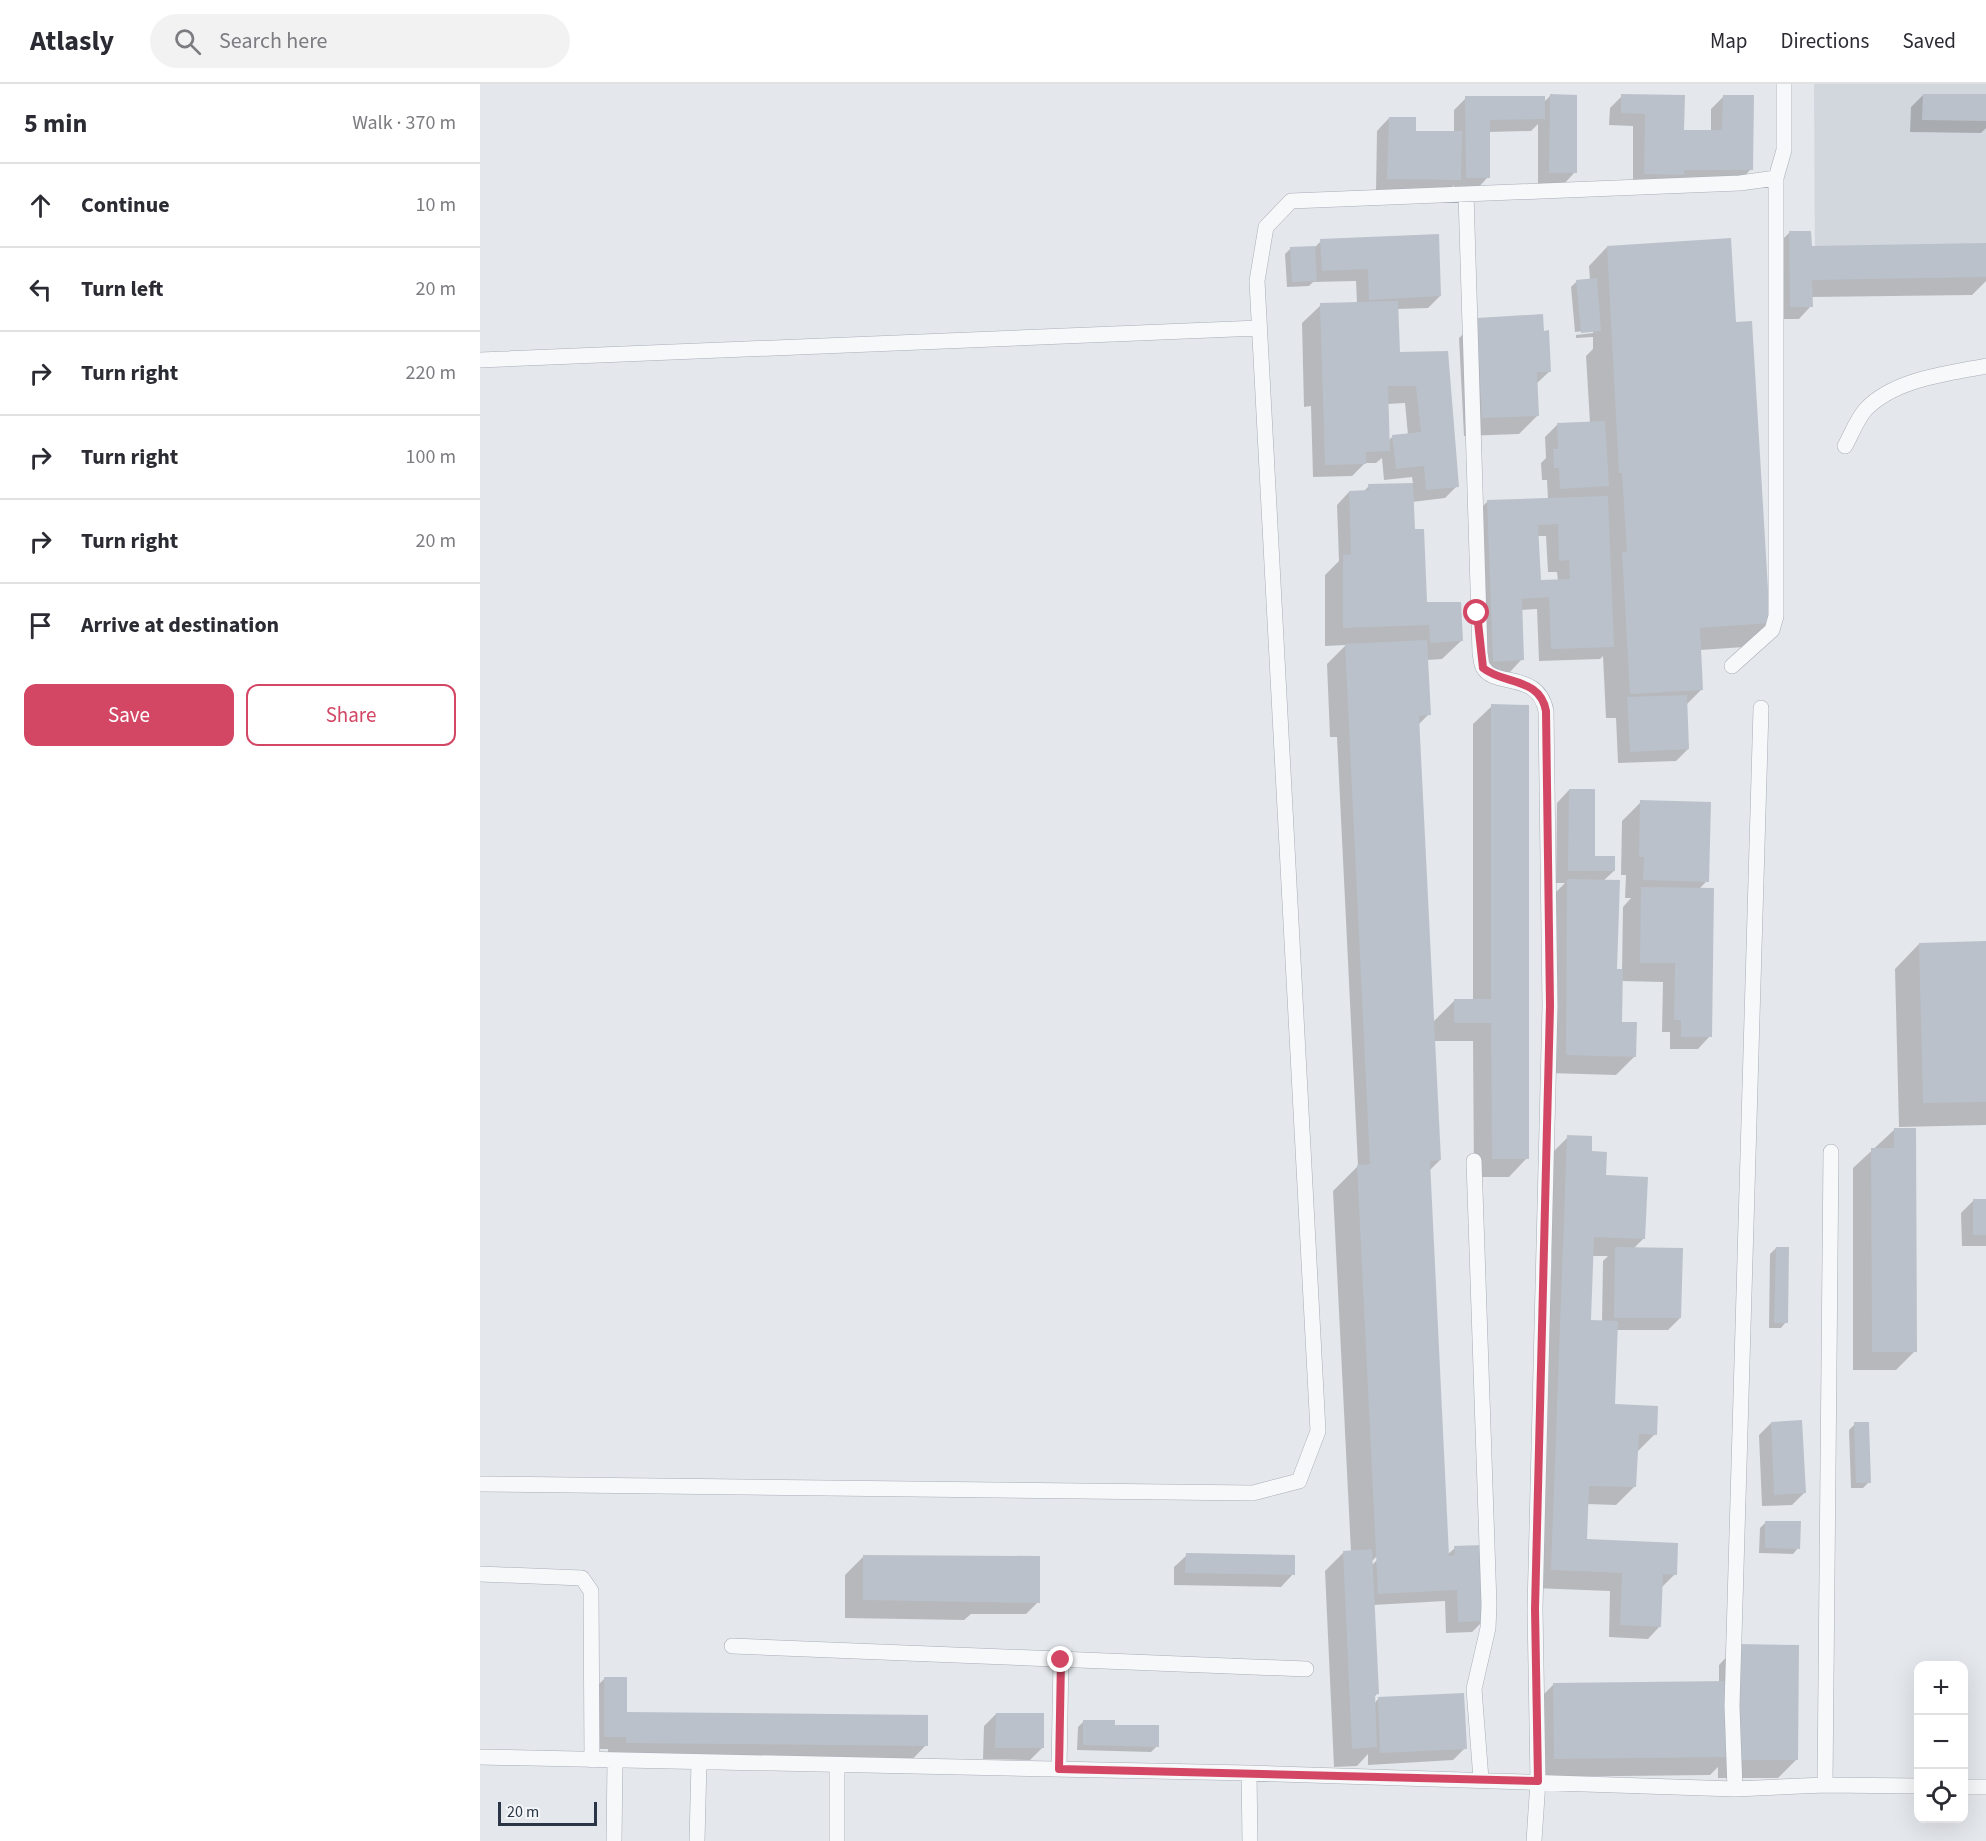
<!DOCTYPE html>
<meta charset="utf-8">
<style>
:root{--surface:#fff;--page:#f2f2f3;--text:#2b2b33;--muted:#7c7c81;--line:#e1e1e2;--accent:#d34765}
body{margin:0;font-family:"Source Sans 3",sans-serif;background:var(--page);color:var(--text)}
.controls{position:absolute;right:18px;bottom:18px;display:grid;overflow:hidden;border-radius:12px;box-shadow:0 6px 24px #0002}
.controls button{width:54px;height:54px;display:grid;place-items:center;padding:0;border:0;border-bottom:2px solid var(--line);background:var(--surface);color:var(--text);font:30px sans-serif}
.scale{position:absolute;left:18px;bottom:15px;width:99px;box-sizing:border-box;padding-left:6px;border:3px solid #2a3645;border-top:0;font-size:16px;line-height:21px;white-space:nowrap;color:#2a3645;-webkit-text-stroke:4px #f4f6f9;paint-order:stroke}
.stop{position:absolute;width:18px;height:18px;margin:-14px;border:4px solid #d34765;border-radius:50%;background:#fff}
.stop.end{background:#d34765;border-color:#fff;box-shadow:0 2px 6px #0008}
.list{margin:0;padding:0;list-style:none}
h2{display:flex;justify-content:space-between;align-items:center;height:78px;margin:0;padding:0 24px;font-size:26px}
h2 small{font-size:20px;font-weight:400;color:var(--muted)}
.list li{display:grid;grid-template-columns:39px 1fr auto;gap:18px;align-items:center;box-sizing:border-box;height:84px;padding:0 24px;border-top:2px solid var(--line)}
.list b{display:block;font-size:22px;white-space:nowrap}
.list em{font-size:20px;font-style:normal;color:var(--muted)}
.actions{display:flex;gap:12px;padding:18px 24px}
.actions a{flex:1;padding:14px 0;border:2px solid var(--accent);border-radius:12px;text-align:center;font-size:21px;color:var(--accent)}
.actions .main{background:var(--accent);color:#fff}
.icon{flex:none;width:33px;height:33px;fill:none;stroke:currentColor;stroke-width:2;stroke-linecap:round;stroke-linejoin:round}
.map{position:relative;flex:none;width:1506px;height:1757px;overflow:hidden}
header{display:flex;align-items:center;gap:36px;box-sizing:border-box;height:84px;padding:0 30px;background:var(--surface);border-bottom:2px solid var(--line)}
header strong{font-size:28px}
nav{display:flex;gap:33px;margin-inline-start:auto;font-size:21px}
.search{width:420px;height:54px;background:var(--page);display:flex;align-items:center;gap:15px;box-sizing:border-box;padding:0 21px;border-radius:33px;color:var(--muted);font-size:22px}
main{display:flex}
aside{flex:1;background:var(--surface)}
.map>svg:first-child{display:block}
.built{fill:#d2d7de}
.shadow{fill:#0003;fill-rule:evenodd}
.building{fill:#bbc1ca;fill-rule:evenodd}
.lines{fill:none;stroke-linecap:round;stroke-linejoin:round}
.service-casing{stroke:#a8aeb7;stroke-width:16}
.service{stroke:#f7f8fa;stroke-width:15}
.route{stroke:#d34765;stroke-width:8}
</style>
<header>
<strong>Atlasly</strong>
<div class="search"><svg class="icon" aria-label="search" viewBox="0 0 24 24"><circle cx="10" cy="10" r="6"/><path d="M15 15l6 6"/></svg>Search here</div>
<nav><a>Map</a><a>Directions</a><a>Saved</a></nav>
</header>
<main>
<aside>
<h2>5 min<small>Walk · 370 m</small></h2>
<ul class="list">
<li><svg class="icon" aria-label="ahead" viewBox="0 0 24 24"><path d="M12 20V5M6 11l6-6 6 6"/></svg><div><b>Continue</b></div><em>10 m</em></li>
<li><svg class="icon" aria-label="left" viewBox="0 0 24 24"><path d="M17 20v-9H6M10 6l-5 5 5 5"/></svg><div><b>Turn left</b></div><em>20 m</em></li>
<li><svg class="icon" aria-label="right" viewBox="0 0 24 24"><path d="M7 20v-9h11M14 6l5 5-5 5"/></svg><div><b>Turn right</b></div><em>220 m</em></li>
<li><svg class="icon" aria-label="right" viewBox="0 0 24 24"><path d="M7 20v-9h11M14 6l5 5-5 5"/></svg><div><b>Turn right</b></div><em>100 m</em></li>
<li><svg class="icon" aria-label="right" viewBox="0 0 24 24"><path d="M7 20v-9h11M14 6l5 5-5 5"/></svg><div><b>Turn right</b></div><em>20 m</em></li>
<li><svg class="icon" aria-label="arrive" viewBox="0 0 24 24"><path d="M6 21V4h12l-3 4 3 4H6"/></svg><div><b>Arrive at destination</b></div></li>
</ul>
<div class="actions"><a class="main">Save</a><a>Share</a></div>
</aside>
<div class="map">
<svg width="1506" height="1757" viewBox="0 0 1506 1757">
<rect width="100%" height="100%" fill="#e4e7ec"/>
<path class="built" d="M1334 0H1506V176L1335 179Z"/>
<path class="shadow" d="M1443 11 1506 12V44L1501 49 1430 48 1431 23Z
M1070 12 1095 88 1083 101H1058V40L1051 47 1008 48V93L996 106H974V101L967 108 896 107 897 47 909 34 934 48 974 49V26L986 14 1063 19Z
M1142 12 1203 48H1231V25L1244 12 1271 85 1259 98 1153 102V42L1129 41 1130 24Z
M1309 149 1330 164 1506 161V197L1492 211 1331 213V222L1319 235H1298L1297 161Z
M841 157 960 212 948 224 917 225 918 270 966 268 977 402 965 414 932 418 933 447 945 520 981 557 962 575 947 576 949 630 938 641 953 938 974 917H993V640L1012 622 1047 1074 1029 1093H994L993 957H954L960 1076 949 1087 967 1471 975 1464 1004 1536 992 1548 966 1549 965 1517 893 1521 897 1610 893 1614 894 1620 898 1615 985 1664 973 1676 888 1681V1670L877 1682 854 1683 845 1487 864 1468H871L853 1107 878 1082 857 653H850L847 580 866 561 845 562V491L859 477 857 421 869 408H883L889 402 933 400 932 393 904 396 902 374 896 379H885L872 392 833 393 831 322 824 323 822 239 841 221 877 220 876 197 833 198 829 202 807 203 805 170 811 164H834ZM925 319 928 351 913 352 908 357 907 320ZM900 1469 902 1471 891 1482V1478Z
M1127 163 1254 240 1288 539 1264 563 1220 566 1222 605 1206 621 1208 665 1196 677 1138 679 1136 634H1126L1123 572 1120 575 1059 577 1057 525 1040 526 1042 575 1030 588 1001 589 995 430 1008 417 1068 415 1067 396H1062L1061 379 1066 374 1065 353 1077 341 1110 339 1106 272 1113 265V253L1096 254V251L1113 249V246L1095 248 1091 203 1097 197 1110 196 1109 182ZM1057 452H1066L1068 488H1077L1078 497 1059 498Z
M998 236 1070 287 1056 300 1058 331 1039 350 984 352 979 254Z
M1089 706 1113 774 1134 787 1123 797 1133 886H1142L1143 823 1151 814H1145L1146 791H1141L1142 737 1161 718 1227 797 1219 805 1230 952 1218 965H1190V948H1182L1183 898 1141 897V940L1155 972 1136 991 1068 989 1070 903 1078 895H1073L1075 809 1085 799H1076L1077 719Z
M1506 859V1041L1419 1043 1415 885 1439 860Z
M1414 1046 1435 1267 1416 1286H1373V1084Z
M1088 1053 1110 1069 1164 1154 1153 1165 1200 1234 1188 1246H1136L1133 1319 1175 1350 1156 1369 1155 1402 1136 1421 1107 1420 1105 1457 1195 1490 1181 1504 1180 1542 1168 1555 1129 1553 1130 1507 1053 1504 1065 1332 1072 1170H1066L1069 1072ZM1112 1172H1128L1123 1177 1122 1238H1109Z
M1506 1116V1162H1482L1481 1129 1493 1117Z
M1296 1164 1306 1238 1301 1244H1289L1290 1170Z
M1291 1339 1324 1409 1312 1421 1282 1422 1279 1351Z
M1375 1340 1389 1398 1383 1404H1371L1369 1346Z
M1286 1438 1318 1464 1313 1470 1279 1469 1280 1444Z
M707 1471 813 1490 801 1503 694 1501V1483Z
M384 1472 558 1518 546 1530H491L484 1536 365 1534V1491Z
M1257 1562 1317 1675 1298 1694H1238V1683L1230 1691 1056 1693 1055 1619 1074 1600 1239 1599V1581Z
M125 1594 145 1632 446 1661 428 1680 128 1677V1665H112L113 1606Z
M516 1630 562 1664 550 1676 503 1675 504 1642Z
M604 1637 677 1662 671 1668 597 1666 598 1643Z"/>
<path class="building" d="M1070 10 1097 11V89H1069Z
M1141 10 1205 11 1204 46H1242L1243 11H1274L1273 86H1204V91L1164 90 1165 30 1141 29Z
M1443 10H1506V37L1442 36Z
M985 12H1065V35L1010 36V94H986Z
M909 33H936V47H982L981 96 907 95Z
M1309 147H1331L1332 162 1506 159V193L1332 196 1333 223H1310Z
M959 150 961 212 889 216 888 185 842 187 840 155Z
M1251 154 1256 238 1272 237 1290 539 1220 544 1223 606 1150 610 1142 468H1147L1142 389H1139L1127 162Z
M835 162 837 197 812 198 810 163Z
M1117 194 1121 247 1101 249 1096 196Z
M918 217 920 268 968 267 979 403 946 406 944 382 916 385 912 351 941 348 936 302H908L910 367 886 368V380L845 381 840 219Z
M1063 230 1064 247 1069 246 1071 288H1057L1059 332 1002 334 997 234Z
M1125 337 1129 402 1080 405 1079 384H1074L1073 365H1078L1077 339Z
M933 399 935 445H944L947 518H981L983 557 950 559 949 541 863 544V471L871 470 869 407 889 406 888 400Z
M1128 412 1134 563 1071 565 1069 513 1042 515 1044 576 1013 578 1007 416ZM1078 440 1079 477 1089 476 1090 495 1061 496 1058 441Z
M947 556 951 631 939 632 961 1076 950 1077 969 1472 975 1471 974 1462 1002 1461 1006 1537 978 1538 977 1506 898 1510 877 1081 890 1080 865 560Z
M1207 611 1209 665 1150 668 1147 613Z
M1011 620 1049 621V1075H1012L1011 939H974V915H1011Z
M1089 705H1115V772H1135V787H1088Z
M1160 716 1231 718 1229 798 1163 796 1164 773H1159Z
M1087 795 1140 796 1137 885H1143L1142 938H1157L1156 973 1086 971Z
M1161 803 1234 804 1232 953H1201V936H1194L1195 879H1160Z
M1506 857V1018L1443 1019 1439 859Z
M1414 1044H1436L1437 1268H1392L1391 1064H1414Z
M1087 1051 1112 1052V1067L1127 1068 1126 1091 1168 1093 1165 1155 1114 1153 1111 1236 1138 1237 1135 1320 1178 1322 1177 1351 1159 1350 1156 1403 1109 1402 1107 1455 1198 1459 1197 1491 1183 1490 1181 1543 1140 1541 1142 1489 1071 1486Z
M1493 1115H1506V1151H1493Z
M1135 1163 1203 1164 1201 1234H1134Z
M1296 1163H1309L1308 1239H1294Z
M1322 1336 1326 1409 1294 1411 1291 1338Z
M1374 1338H1389L1391 1399H1376Z
M1285 1437H1321L1320 1465 1285 1464Z
M892 1465 899 1610H895L897 1663 872 1665 863 1467Z
M706 1469 815 1471V1491L705 1489Z
M383 1471 560 1472V1519L383 1516Z
M1257 1560 1319 1561 1318 1676H1256Z
M124 1593H147V1628L448 1631V1662L146 1659V1653H124Z
M1249 1597 1250 1673 1074 1675 1073 1599Z
M984 1609 987 1665 900 1669 898 1613Z
M516 1629H564V1664H515Z
M603 1636H635V1641H679V1663L603 1661Z"/>
<g class="lines">
<defs>
<path id="service" d="M986 110 1000 569C1001 573 1001 580 1003 583 1014 604 1058 586 1066 627L1070 922 1055 1525 1058 1697 1054 1757
M0 276 779 244
M1365 362C1371 351 1377 335 1386 325 1415 295 1466 290 1506 282
M1252 582 1292 546 1296 532V94L1304 66V0
M994 1077 1009 1521 1008 1544 994 1605 1001 1695
M0 1400 773 1409 819 1397 838 1347 777 197 786 143 811 117 1260 99 1296 94
M0 1490 102 1494 111 1507 112 1676
M252 1562 826 1585
M0 1673 769 1689 1255 1705 1345 1701 1438 1702
M579 1685 581 1576
M769 1689 770 1757
M1345 1701 1351 1068
M1484 1703H1506
M1255 1705 1252 1622 1281 624
M134 1757 135 1676
M217 1757 219 1678
M357 1757V1681"/>
</defs>
<use href="#service" class="service-casing"/>
<use href="#service" class="service"/>
</g>
<g class="lines">
<path class="route" d="M581 1576 579 1685 1058 1697 1055 1525 1070 922 1066 627C1060 593 1024 601 1003 584L997 529"/>
</g>
</svg>
<div class="controls">
<button>+</button>
<button>−</button>
<button><svg class="icon" aria-label="locate" viewBox="0 0 24 24"><circle cx="12" cy="12" r="6"/><path d="M12 2v4M12 18v4M2 12h4M18 12h4"/></svg></button>
</div>
<div class="scale">20 m</div>
<div class="stop" style="left:997px;top:529px"></div>
<div class="stop end" style="left:581px;top:1576px"></div>
</div>
</main>
